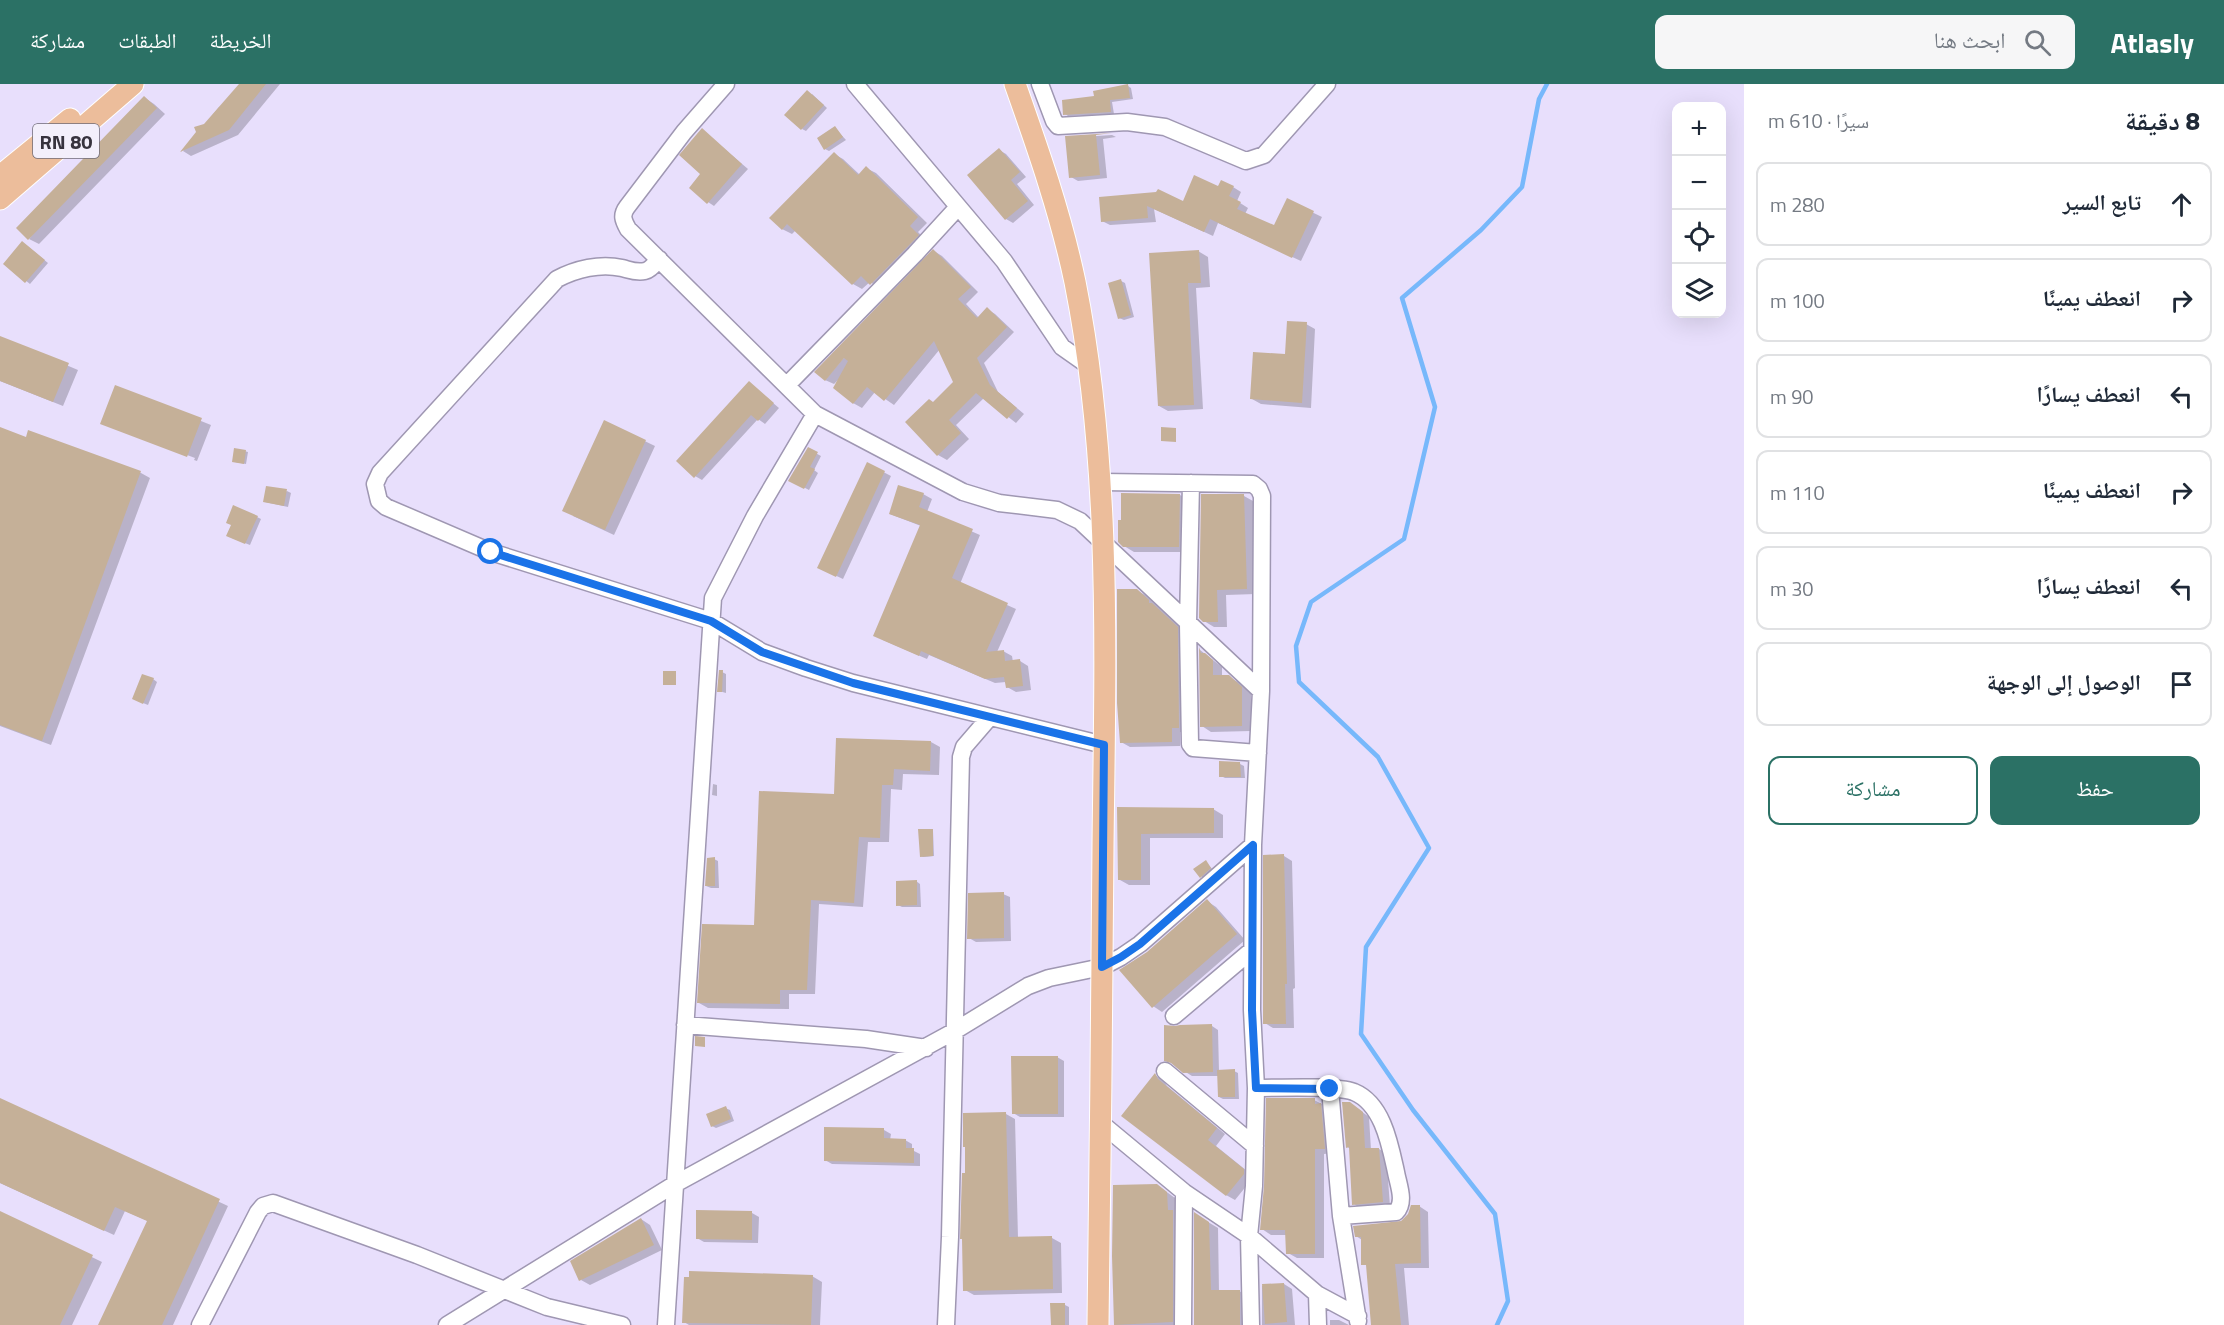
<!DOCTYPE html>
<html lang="ar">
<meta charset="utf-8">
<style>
:root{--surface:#fff;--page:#f6f6f7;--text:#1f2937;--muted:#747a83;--line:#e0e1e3;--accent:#2b7165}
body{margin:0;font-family:"Titillium Web","Noto Naskh Arabic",sans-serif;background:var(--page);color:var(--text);direction:rtl}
.controls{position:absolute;right:18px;top:18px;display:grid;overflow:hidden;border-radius:12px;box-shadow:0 6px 24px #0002}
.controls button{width:54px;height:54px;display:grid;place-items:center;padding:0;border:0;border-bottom:2px solid var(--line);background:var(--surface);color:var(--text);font:30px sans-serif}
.stop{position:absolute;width:18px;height:18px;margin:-14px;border:4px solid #1a73e8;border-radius:50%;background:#fff}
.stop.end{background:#1a73e8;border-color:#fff;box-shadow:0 2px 6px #0008}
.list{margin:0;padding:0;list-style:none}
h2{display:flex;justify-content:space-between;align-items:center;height:78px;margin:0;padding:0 24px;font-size:26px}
h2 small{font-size:20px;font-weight:400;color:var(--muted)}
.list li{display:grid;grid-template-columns:39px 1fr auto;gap:18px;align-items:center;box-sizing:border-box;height:84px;margin:0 12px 12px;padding:0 12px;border:2px solid var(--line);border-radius:12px}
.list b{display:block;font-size:22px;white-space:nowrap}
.list em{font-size:20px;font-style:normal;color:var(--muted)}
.actions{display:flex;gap:12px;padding:18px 24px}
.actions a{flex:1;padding:14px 0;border:2px solid var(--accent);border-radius:12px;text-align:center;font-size:21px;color:var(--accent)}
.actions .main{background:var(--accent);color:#fff}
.icon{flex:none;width:33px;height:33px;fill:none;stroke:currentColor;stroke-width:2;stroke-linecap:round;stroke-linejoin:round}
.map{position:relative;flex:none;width:1744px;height:1241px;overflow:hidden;direction:ltr}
header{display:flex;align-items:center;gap:36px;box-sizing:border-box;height:84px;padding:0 30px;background:var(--accent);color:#fff}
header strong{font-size:28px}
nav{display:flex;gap:33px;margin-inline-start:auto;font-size:21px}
.search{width:420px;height:54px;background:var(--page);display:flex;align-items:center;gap:15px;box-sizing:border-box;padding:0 21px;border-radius:12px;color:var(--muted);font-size:22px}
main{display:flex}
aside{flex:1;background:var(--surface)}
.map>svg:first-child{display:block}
.shadow{fill:#0003}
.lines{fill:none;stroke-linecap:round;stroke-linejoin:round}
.stream{stroke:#77b8fb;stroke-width:4.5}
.building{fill:#c5b098}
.minor-casing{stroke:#9f97b2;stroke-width:19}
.major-casing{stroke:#fff;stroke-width:23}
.minor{stroke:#fff;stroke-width:16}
.major{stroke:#ecbd9b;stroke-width:21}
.route{stroke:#1a73e8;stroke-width:8}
.labels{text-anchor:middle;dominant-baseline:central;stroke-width:4.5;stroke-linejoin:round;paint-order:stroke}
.shield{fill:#f3effb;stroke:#6f6b77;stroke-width:1.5}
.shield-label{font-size:20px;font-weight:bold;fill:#37333e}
</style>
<header>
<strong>Atlasly</strong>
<div class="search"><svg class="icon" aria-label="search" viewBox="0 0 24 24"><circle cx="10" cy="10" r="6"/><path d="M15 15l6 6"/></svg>ابحث هنا</div>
<nav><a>الخريطة</a><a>الطبقات</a><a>مشاركة</a></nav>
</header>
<main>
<aside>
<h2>8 دقيقة<small>سيرًا · 610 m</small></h2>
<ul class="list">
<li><svg class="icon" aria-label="ahead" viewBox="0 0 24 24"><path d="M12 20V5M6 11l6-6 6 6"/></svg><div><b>تابع السير</b></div><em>280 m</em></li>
<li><svg class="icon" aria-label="right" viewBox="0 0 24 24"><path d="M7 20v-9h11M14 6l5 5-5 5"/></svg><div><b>انعطف يمينًا</b></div><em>100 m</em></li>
<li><svg class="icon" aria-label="left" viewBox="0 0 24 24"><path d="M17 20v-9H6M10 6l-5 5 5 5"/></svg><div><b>انعطف يسارًا</b></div><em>90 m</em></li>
<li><svg class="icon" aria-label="right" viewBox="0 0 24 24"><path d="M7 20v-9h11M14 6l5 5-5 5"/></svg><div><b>انعطف يمينًا</b></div><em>110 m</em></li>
<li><svg class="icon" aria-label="left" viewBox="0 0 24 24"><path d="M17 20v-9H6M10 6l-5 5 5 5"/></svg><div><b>انعطف يسارًا</b></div><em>30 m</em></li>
<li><svg class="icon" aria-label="arrive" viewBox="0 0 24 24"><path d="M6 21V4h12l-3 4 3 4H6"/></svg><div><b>الوصول إلى الوجهة</b></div></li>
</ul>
<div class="actions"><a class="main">حفظ</a><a>مشاركة</a></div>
</aside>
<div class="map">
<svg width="1744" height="1241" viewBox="0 0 1744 1241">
<rect width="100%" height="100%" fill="#e8dffc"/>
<path class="shadow" d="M241 0H280L238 51 191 72 183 67 219 23 225 21Z
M1128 2 1131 4 1133 15 1112 18 1114 30 1068 32 1065 30 1095 14Z
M812 10 827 24 806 47 802 45Z
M145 14 154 20 165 30 39 160 29 155Z
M835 44 846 56 829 67 825 65Z
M702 46 748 85 714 122 708 118 703 90Z
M1112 51 1116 53 1103 55 1107 94 1078 97 1071 93 1067 54Z
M999 66 1006 70 1026 93 1017 100 1034 121 1013 139 1006 135Z
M834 70 843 75 860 91 866 84 876 89 927 139 918 148 927 157 881 205 870 198 862 205 853 200 796 146 792 150 782 145Z
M1233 103 1241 108 1237 117 1248 124 1245 130 1274 143 1287 116 1322 133 1301 177 1218 139 1213 152 1154 125 1156 138 1110 141 1102 137 1100 114 1183 119 1219 104Z
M26 161 48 179 30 200 5 180Z
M934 167 942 172 978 208 966 220 979 234 987 225 995 230 1014 248 984 279 998 308 1024 330 1016 339 984 314 956 341 969 355 947 376 938 371 934 319 955 299 940 265 894 321 875 308 862 324 853 319 838 296 834 300 825 296Z
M1198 167 1208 173 1210 203 1196 204 1203 325 1168 327 1159 322 1150 170Z
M1121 197 1125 199 1134 233 1124 236 1119 234Z
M1306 240 1315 245 1311 324 1261 320 1252 315 1287 271Z
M0 253 78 286 63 322 0 297Z
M749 299 779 324 765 340 758 335 702 396 695 392Z
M116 303 211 341 197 377 194 376 195 374 110 342Z
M605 338 655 362 614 451 573 432Z
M0 345 26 355 29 348 141 389 150 394 51 661 0 642Z
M236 365 248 368 246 380 235 378Z
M808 365 821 372 814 386 818 389 809 406 790 396Z
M868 380 891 392 843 495 826 487Z
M287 407 291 409 288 423 265 418Z
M923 410 932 415 927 428 980 451 960 500 1016 525 997 568 1003 567 1012 572 1013 578 1020 577 1028 582 1031 606 1016 608 1007 603 1006 598 995 599 929 571 927 575 883 556 921 442 890 430Z
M1180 411 1189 416 1188 468H1134L1124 462Z
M1244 412 1253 417 1256 510 1226 511 1227 543H1214L1204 537Z
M257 433 261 435 250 461 232 454Z
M1136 506 1145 511 1186 549 1187 648H1180V662L1130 663 1121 658Z
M1200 566 1222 583V593H1228L1238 598 1251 610V647L1211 648 1202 642Z
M722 588 726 590V609L719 607Z
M153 595 157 598 148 621 138 617Z
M931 658 940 663 939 691 903 690 902 706 891 705 889 758H868L863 823 819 820 815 910H789V925L708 924 699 919 756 843 836 711Z
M1240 680 1244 682 1245 694H1225L1221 692Z
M713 700 717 701V712L712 711Z
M1119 725H1213L1223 731V754H1150V801H1129L1120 796Z
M933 747 934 772 923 773 921 772Z
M1284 772 1292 777 1295 904 1293 905 1294 944H1273L1265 939Z
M714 775 718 777 719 804H711L706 802Z
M1206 778 1214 787 1205 795 1201 792Z
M916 797 920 800 921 823H902L898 821Z
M1003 810 1010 813 1011 857 976 858 969 854Z
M1207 817 1216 823 1245 856 1162 928 1153 922 1148 869Z
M1212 942 1218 946 1219 987H1234L1238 989 1239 1015H1223L1219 1013V992H1192L1184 987Z
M1057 973 1064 977V1033H1020L1013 1029Z
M1155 991 1163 996 1167 1002 1225 1050 1216 1062 1252 1091V1095L1235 1116 1226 1111Z
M0 1016 228 1122 173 1241H100L148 1137 125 1127 114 1151 0 1099Z
M1314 1016 1324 1021 1333 1069 1324 1070V1174H1297L1288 1169 1287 1151H1271L1262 1145Z
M725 1024 730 1026 734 1037 716 1044 712 1042Z
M1357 1024 1369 1033 1371 1066 1379 1065 1386 1069 1390 1122 1360 1124 1354 1120 1351 1065 1347 1063Z
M1006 1030 1015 1035 1018 1154H1052L1061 1159 1062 1209 974 1211 965 1206 967 1090Z
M884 1046 891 1050 890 1056H905L912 1060V1066L920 1070V1082L832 1080 825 1076Z
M1157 1101 1175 1114 1181 1241H1115L1113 1172Z
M1419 1122 1428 1128 1429 1184H1404L1409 1241H1373L1370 1181 1362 1156 1356 1152 1401 1139Z
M0 1128 102 1178 72 1241H0Z
M752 1129 759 1133 758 1159 704 1158 697 1154Z
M641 1135 650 1141 662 1166 590 1201 581 1196Z
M1203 1135 1218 1144 1219 1208 1239 1207 1248 1212 1249 1241H1195Z
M812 1192 822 1198 820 1241H689L684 1238Z
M1284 1200 1292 1205 1295 1241H1262V1202Z
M1065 1221 1069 1223V1241H1052Z
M1330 1236H1339L1349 1241H1330Z"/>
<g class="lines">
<path class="stream" d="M1497 1241 1508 1217 1495 1130 1413 1026 1361 950 1366 863 1429 764 1378 673 1299 598 1296 562 1311 518 1404 455 1435 323 1402 214 1481 146 1522 103 1539 15 1547 0"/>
</g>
<path class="building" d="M239 0H266L229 46 180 68 196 48 194 43 204 40Z
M1128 0 1130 14 1110 16 1111 28 1063 31 1062 16 1094 12 1093 7Z
M807 6 824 21 801 46 784 31Z
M144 12 157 24 28 156 16 144Z
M835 42 843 53 824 66 817 54Z
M702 44 742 80 707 120 689 104 700 90 679 71Z
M1112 49 1096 51 1100 91 1069 94 1065 52Z
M999 64 1020 88 1011 96 1028 117 1005 136 967 91Z
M834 68 858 91 866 82 918 133 910 142 919 151 870 201 861 192 852 201 787 140 782 146 769 134Z
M1194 91 1218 102 1221 96 1234 102 1229 112 1241 118 1237 125 1274 141 1287 114 1314 127 1292 174 1210 135 1204 148 1147 122 1148 134 1101 138 1099 113 1156 108 1158 105 1183 117Z
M22 157 45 176 25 199 3 180Z
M933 165 971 203 958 215 977 234 987 223 1007 243 977 274 990 301 1017 324 1007 335 976 309 949 336 961 349 937 372 905 338 929 315 933 318 953 298 934 257 884 317 867 303 853 320 833 304 848 277 844 274 825 297 814 288Z
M1199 166 1201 199H1188L1194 321 1158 322 1149 169Z
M1121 195 1131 231 1118 235 1108 199Z
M1287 237 1307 238 1302 319 1250 315 1253 268 1285 270Z
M0 252 69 279 53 318 0 297Z
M749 297 774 319 758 337 751 331 694 394 676 377Z
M115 301 202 334 187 373 100 340Z
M604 336 646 356 605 446 562 427Z
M0 343 26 353 28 346 141 387 42 657 0 641Z
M1161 343 1176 344V358L1161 357Z
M808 363 818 368 810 383 815 385 804 405 788 397Z
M234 364 246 366 244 380 232 378Z
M867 378 885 387 836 493 817 484Z
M898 401 924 409 919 423 973 445 952 494 1008 519 986 568 1004 566 1005 577 1020 575 1023 602 1006 604 1004 593 985 595 921 567 919 572 873 552 920 441 889 430Z
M266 402 287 405 284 422 263 418Z
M1121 409 1180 410 1179 463H1123L1118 458V436H1121Z
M1201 410H1244L1247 505 1217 506 1218 538H1203L1199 534Z
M233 421 258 432 245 460 226 452 231 441 226 439Z
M1117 505H1137L1149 516V519H1152L1178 543 1179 644H1172V658L1120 659 1117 619Z
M1199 563 1201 569H1205L1213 576V591H1229L1242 603V642L1200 643Z
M719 586H723L722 608H717Z
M663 587H676V601H663Z
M142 590 154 594 143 620 132 615Z
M836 654 931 657 930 687 894 685 893 701H882L880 754 859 753 854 819 811 816 807 906H780V920L697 919 702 840 754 841 759 707 834 710Z
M1219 677 1240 678 1241 693H1219Z
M1117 723 1214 724V749L1141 750V796H1118Z
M918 745H933V772L920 773Z
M1284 770 1287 900H1285L1286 940H1263V771Z
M715 773V802H705L707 774Z
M1206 776 1211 784 1200 794 1193 785Z
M917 796V821L896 822V797Z
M1004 808V854L967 855 968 809Z
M1207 815 1237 850 1152 924 1119 886 1147 868Z
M1212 940 1213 988 1183 989 1171 979 1164 977V941L1175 942 1180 941Z
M695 952 705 953V963L695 962Z
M1011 972H1058V1030H1012Z
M1235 985V1013H1218L1217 986Z
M1155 989 1158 995 1217 1044 1208 1056 1244 1085V1090L1226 1112 1121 1032Z
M0 1014 220 1115 162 1241H98L147 1137 115 1123 104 1147 0 1099Z
M1266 1014H1315V1020L1321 1019 1325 1065H1315V1170H1286L1285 1146H1260L1264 1102Z
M1342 1018H1350L1363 1028 1365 1064H1379L1383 1118 1352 1121 1349 1063 1346 1064Z
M726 1022 731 1035 711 1043 706 1030Z
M1006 1028 1009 1153 1052 1152 1053 1205 963 1207 962 1155H960L962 1089H965V1063H963V1029Z
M824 1043 884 1044V1054L906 1055V1064H914V1079L824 1077Z
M1157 1100 1167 1108 1168 1126H1173V1238L1114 1241 1112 1172 1113 1101Z
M1411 1121H1420L1421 1179 1395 1180 1401 1241H1371L1366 1181H1361V1153H1355L1353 1142 1401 1137 1408 1130Z
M696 1126 752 1127V1156L696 1155Z
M0 1127 93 1171 60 1241H0Z
M1194 1128 1209 1138 1211 1206H1240V1241H1194Z
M641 1134 654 1161 579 1197 570 1177Z
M689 1187 813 1191 811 1241 682 1239 684 1193H689Z
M1284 1199 1287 1238 1265 1240 1262 1200Z
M1050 1219H1065V1241H1051Z"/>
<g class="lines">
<defs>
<path id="minor" d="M726 0 684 48 627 123C621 131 623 136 628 145L815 330 963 408 999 419 1057 426 1080 437 1261 607
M855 0 1004 177 1062 263 1089 282
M1040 0 1054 37 1058 42 1127 38 1165 43 1246 77 1264 71 1327 0
M659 175C655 180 650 186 645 187 636 189 630 186 622 184 600 179 576 185 557 195L380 389 375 400 379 417 386 423 491 468 711 537 762 568 806 584 853 599 1104 661
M787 301 915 170 958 123
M1101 398 1253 400 1259 405 1262 412 1261 607 1253 761 1252 926 1256 1004 1254 1102 1249 1152 1251 1241
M1191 399 1188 540 1190 660 1193 664 1258 669
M1174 932 1252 866
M685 941 866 955 926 964
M1165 987 1255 1062
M1256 1004C1279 1004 1335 1001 1354 1008 1383 1020 1390 1061 1396 1088 1398 1100 1406 1118 1396 1128L1341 1132
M1330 1005 1341 1132 1358 1237
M1102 1040 1184 1108 1249 1152 1317 1210 1358 1232
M1317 1210 1318 1241
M200 1241 258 1128 263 1122 273 1119 417 1171 547 1223 622 1241
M447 1241 675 1100 953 948 1028 902 1049 894 1102 883 1121 873 1140 860 1253 761
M666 1241 713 514 755 432 815 330
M946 1241 950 1153 961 673 964 663 989 634
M1183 1241 1184 1108"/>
<path id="major" d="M1015 0C1038 65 1061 131 1075 198 1112 384 1105 575 1103 763 1101 922 1101 1082 1098 1241
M0 92 70 35
M0 115 133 0"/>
</defs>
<use href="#minor" class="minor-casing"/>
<use href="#major" class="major-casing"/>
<use href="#minor" class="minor"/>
<use href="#major" class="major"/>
</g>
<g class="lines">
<path class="route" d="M491 468 711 537 762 568 853 599 1104 661 1102 883 1121 873 1140 860 1253 761 1252 926 1256 1004 1330 1005"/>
</g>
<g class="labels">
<rect class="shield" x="33" y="40" width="66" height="34" rx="4.5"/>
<g class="shield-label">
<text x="66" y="57">RN 80</text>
</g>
</g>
</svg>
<div class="controls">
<button>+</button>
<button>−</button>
<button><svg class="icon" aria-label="locate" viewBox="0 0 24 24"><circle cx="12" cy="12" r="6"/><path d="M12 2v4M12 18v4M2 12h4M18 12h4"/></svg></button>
<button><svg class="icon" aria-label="layers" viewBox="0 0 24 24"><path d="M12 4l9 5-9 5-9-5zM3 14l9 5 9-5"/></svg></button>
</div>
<div class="stop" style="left:491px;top:468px"></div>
<div class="stop end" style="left:1330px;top:1005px"></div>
</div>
</main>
